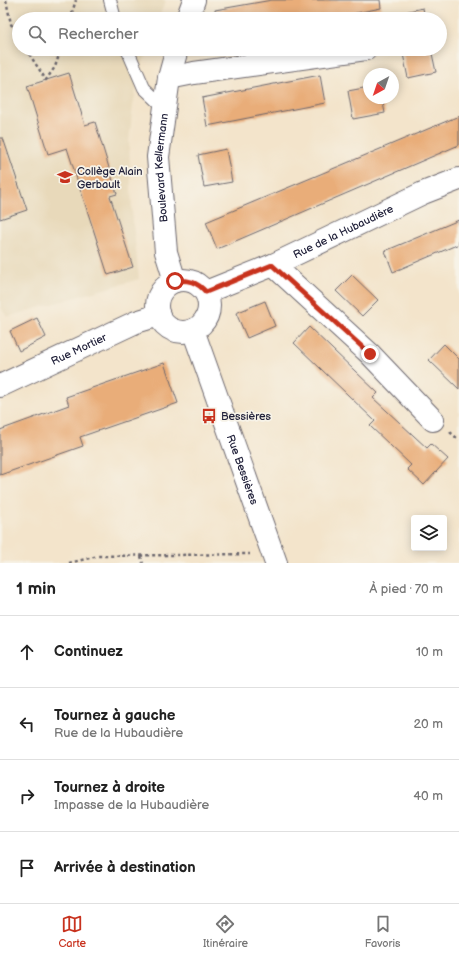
<!DOCTYPE html>
<html lang="fr">
<meta charset="utf-8">
<style>
:root{--surface:#fff;--page:#f2f2f2;--text:#222;--muted:#767676;--line:#e0e0e0;--accent:#c8321e}
body{margin:0;font-family:"Balsamiq Sans",sans-serif;background:var(--page);color:var(--text)}
.controls{position:absolute;right:12px;bottom:12px;display:grid;overflow:hidden;border-radius:4px;box-shadow:0 2px 10px #0003}
.controls button{width:36px;height:36px;display:grid;place-items:center;padding:0;border:0;border-bottom:1px solid var(--line);background:var(--surface);color:var(--text);font:20px sans-serif}
.compass{position:absolute;left:363px;top:68px;width:36px;height:36px;border-radius:50%;background:var(--surface);box-shadow:0 2px 10px #0003;rotate:220deg}
.stop{position:absolute;width:12px;height:12px;margin:-9px;border:3px solid #c8321e;border-radius:50%;background:#fff}
.stop.end{background:#c8321e;border-color:#fff;box-shadow:0 1px 4px #0008}
.list{margin:0;padding:0;list-style:none}
h2{display:flex;justify-content:space-between;align-items:center;height:52px;margin:0;padding:0 16px;font-size:17px}
h2 small{font-size:13px;font-weight:400;color:var(--muted)}
.list li{display:grid;grid-template-columns:26px 1fr auto;gap:12px;align-items:center;box-sizing:border-box;height:72px;padding:0 16px;border-top:1px solid var(--line)}
.list b{display:block;font-size:15px;white-space:nowrap}
.list p{margin:0;font-size:13px;white-space:nowrap;color:var(--muted)}
.list em{font-size:13px;font-style:normal;color:var(--muted)}
.icon{flex:none;width:22px;height:22px;fill:none;stroke:currentColor;stroke-width:2;stroke-linecap:round;stroke-linejoin:round}
.map{position:relative;flex:none;width:459px;height:563px;overflow:hidden}
.search{position:absolute;background:var(--surface);box-shadow:0 2px 10px #0003;left:12px;right:12px;top:12px;height:44px;display:flex;align-items:center;gap:10px;box-sizing:border-box;padding:0 14px;border-radius:22px;color:var(--muted);font-size:15px}
.sheet{height:340px;background:var(--surface)}
nav{display:flex;justify-content:space-around;align-items:center;box-sizing:border-box;height:56px;border-top:1px solid var(--line);background:var(--surface);font-size:11px;color:var(--muted)}
nav a{display:grid;justify-items:center;gap:2px}
nav .on{color:var(--accent)}
.map>svg:first-child{display:block}
.built{fill:#e8d9ba}
.building{fill:#e9ad79}
.lines{fill:none;stroke-linecap:round;stroke-linejoin:round}
.service-casing{stroke:#6b666d;stroke-width:14}
.minor-casing{stroke:#6b666d;stroke-width:24}
.tertiary-casing{stroke:#6b666d;stroke-width:24}
.path{stroke:#6b666d;stroke-width:2.5;stroke-dasharray:3 3;stroke-linecap:butt}
.service{stroke:#fff;stroke-width:12}
.minor{stroke:#fff;stroke-width:22}
.tertiary{stroke:#fff;stroke-width:22}
.route{stroke:#c8321e;stroke-width:5}
.labels{text-anchor:middle;dominant-baseline:central;stroke-width:3.5;stroke-linejoin:round;paint-order:stroke}
.street-label{font-size:11px;fill:#22223b;stroke:#f7f3e8}
.poi-label{font-size:11px;fill:#22223b;stroke:#f7f3e8;text-anchor:start}
</style>
<div class="map">
<svg width="459" height="563" viewBox="0 0 459 563">
<rect width="100%" height="100%" fill="#f7f3e8"/>
<filter id="ink" filterUnits="userSpaceOnUse"><feTurbulence type="fractalNoise" baseFrequency=".025" numOctaves="2"/><feDisplacementMap in="SourceGraphic" scale="8" xChannelSelector="R" yChannelSelector="G"/><feConvolveMatrix kernelMatrix="1 2 1 2 8 2 1 2 1" color-interpolation-filters="sRGB"/></filter>
<filter id="wash" filterUnits="userSpaceOnUse"><feTurbulence type="fractalNoise" baseFrequency=".012" numOctaves="4" result="noise"/><feDisplacementMap in="SourceGraphic" scale="16" xChannelSelector="R" yChannelSelector="G"/><feGaussianBlur stdDeviation="0.9" result="paint"/><feColorMatrix in="noise" values="0 0 0 0 0 0 0 0 0 0 0 0 0 0 0 0 0 1.4 0 .05"/><feComposite in="paint" operator="in"/></filter>
<g filter="url(#wash)">
<rect width="100%" height="100%" fill="#f3e4cb"/>
<path class="built" d="M0 0H166L158 19H19V49H148L140 70 133 105 129 141 132 212 139 279 7 317 0 306Z"/>
<g id="blocks">
<path class="building" d="M272 0H380L381 8 327 19H216L215 10Z
M423 8 425 19H396L395 14Z
M402 49H431L436 72 408 78Z
M69 73 85 125 95 122 117 194 110 196 133 267 108 275 67 148 48 154 27 86Z
M320 75 325 103 207 126 202 98Z
M369 87V98H382L385 113 353 119 348 91Z
M459 116V145L217 249 206 222Z
M0 138H3L27 210 0 219Z
M226 149 232 182 204 187 198 155Z
M459 220V244L393 272 385 251Z
M352 275 378 300 362 316 336 291Z
M265 301 275 326 247 338 236 313Z
M37 318 46 337 19 351 10 331Z
M309 327 378 393 373 398 427 448 431 444 448 459 424 485 407 469 411 465 370 426 375 421 294 343Z
M444 344 459 359V389L429 360Z
M164 363 178 403 80 437 83 446 0 475V430L69 405 66 397Z"/>
</g>
</g>
<g filter="url(#ink)">
<use href="#blocks" fill-opacity="0" stroke="#6b666d" stroke-width="1"/>
<g class="lines">
<defs>
<path id="service" d="M110 0 115 19
M127 49 144 88 165 108"/>
<g id="minor">
<path d="M169 78 194 73 366 49"/>
<path d="M273 265 370 354 433 420"/>
<path id="s1" d="M206 292 273 265 423 193 459 179"/>
<path id="s2" d="M0 386 136 322 159 315"/>
</g>
<g id="tertiary">
<path d="M187 19 194 0"/>
<circle cx="183" cy="306" r="26"/>
<path id="s3" d="M175 281 166 252 158 157 169 78 177 49"/>
<path id="s4" d="M193 330 276 563"/>
</g>
</defs>
<use href="#service" class="service-casing"/>
<use href="#minor" class="minor-casing"/>
<use href="#tertiary" class="tertiary-casing"/>
<path class="path" d="M6 0 11 24 19 37
M70 19 76 0
M26 49 46 80 55 67 61 49
M450 432 459 440
M141 556 143 563
M69 563 98 556 250 554"/>
<use href="#service" class="service"/>
<use href="#minor" class="minor"/>
<use href="#tertiary" class="tertiary"/>
</g>
</g>
<g class="lines" filter="url(#ink)">
<path class="route" d="M175 281C188 279 197 282 206 292L272 265 370 354"/>
</g>
<defs>
<symbol id="school-bare" viewBox="-9 -9 18 18"><path d="M0-5L7-2L0 1L-7-2ZM-4 1L0 2.5L4 1V4Q0 6-4 4Z" fill="#c8321e" stroke="#f7f3e8" stroke-width="2.5" paint-order="stroke"/></symbol>
<symbol id="bus-bare" viewBox="-9 -9 18 18"><path d="M-5-6H5V4H4V6H2V4H-2V6H-4V4H-5ZM-3.5-4V0h7V-4ZM-3.5 1.2v1.5H-2V1.2ZM2 1.2v1.5H3.5V1.2Z" fill="#c8321e" stroke="#f7f3e8" stroke-width="2.5" paint-order="stroke"/></symbol>
</defs>
<g fill-rule="evenodd">
<use href="#school-bare" x="54" y="166" width="22" height="22"/>
<use href="#bus-bare" x="198" y="405" width="22" height="22"/>
</g>
<g class="labels">
<g class="street-label">
<text stroke="none"><textPath href="#s3" startOffset="115">Boulevard Kellermann</textPath></text>
<text stroke="none"><textPath href="#s1" startOffset="150">Rue de la Hubaudière</textPath></text>
<text stroke="none"><textPath href="#s2" startOffset="87">Rue Mortier</textPath></text>
<text stroke="none"><textPath href="#s4" startOffset="148">Rue Bessières</textPath></text>
</g>
<g class="poi-label">
<text x="77" y="171">Collège Alain<tspan x="77" dy="13">Gerbault</tspan></text>
<text x="221" y="416">Bessières</text>
</g>
</g>
</svg>
<div class="controls">
<button><svg class="icon" aria-label="layers" viewBox="0 0 24 24"><path d="M12 4l9 5-9 5-9-5zM3 14l9 5 9-5"/></svg></button>
</div>
<svg class="compass" viewBox="-18 -18 36 36"><path d="M0-13l5 13h-10z" fill="#e53935"/><path d="M0 13l5-13h-10z" fill="#767676"/></svg>
<div class="stop" style="left:175px;top:281px"></div>
<div class="stop end" style="left:370px;top:354px"></div>
<div class="search"><svg class="icon" aria-label="search" viewBox="0 0 24 24"><circle cx="10" cy="10" r="6"/><path d="M15 15l6 6"/></svg>Rechercher</div>
</div>
<section class="sheet">
<h2>1 min<small>À pied · 70 m</small></h2>
<ul class="list">
<li><svg class="icon" aria-label="ahead" viewBox="0 0 24 24"><path d="M12 20V5M6 11l6-6 6 6"/></svg><div><b>Continuez</b></div><em>10 m</em></li>
<li><svg class="icon" aria-label="left" viewBox="0 0 24 24"><path d="M17 20v-9H6M10 6l-5 5 5 5"/></svg><div><b>Tournez à gauche</b><p>Rue de la Hubaudière</p></div><em>20 m</em></li>
<li><svg class="icon" aria-label="right" viewBox="0 0 24 24"><path d="M7 20v-9h11M14 6l5 5-5 5"/></svg><div><b>Tournez à droite</b><p>Impasse de la Hubaudière</p></div><em>40 m</em></li>
<li><svg class="icon" aria-label="arrive" viewBox="0 0 24 24"><path d="M6 21V4h12l-3 4 3 4H6"/></svg><div><b>Arrivée à destination</b></div></li>
</ul>
</section>
<nav>
<a class="on"><svg class="icon" aria-label="map" viewBox="0 0 24 24"><path d="M3 6l6-2 6 2 6-2v14l-6 2-6-2-6 2zM9 4v14M15 6v14"/></svg>Carte</a>
<a><svg class="icon" aria-label="directions" viewBox="0 0 24 24"><path d="M12 3l9 9-9 9-9-9zM9 14v-3h6M13 9l2 2-2 2"/></svg>Itinéraire</a>
<a><svg class="icon" aria-label="saved" viewBox="0 0 24 24"><path d="M7 4h10v16l-5-4-5 4z"/></svg>Favoris</a>
</nav>
